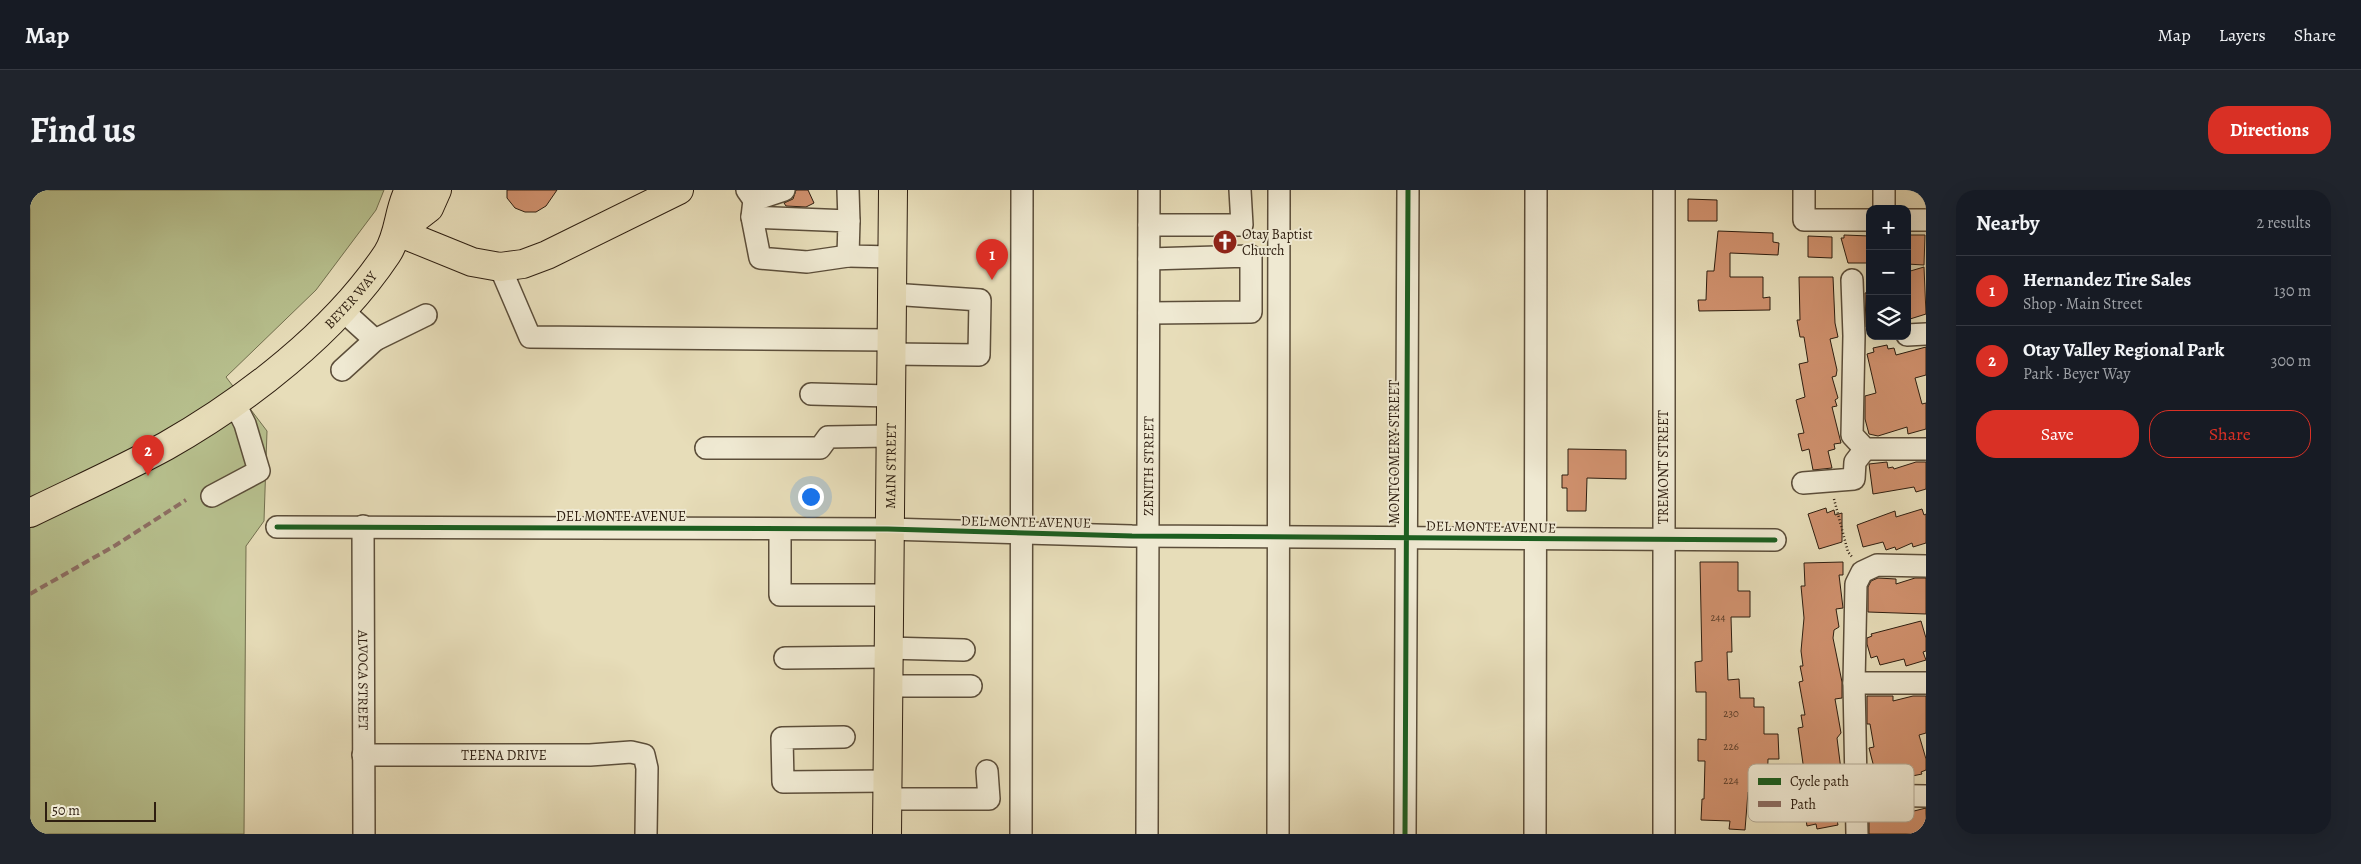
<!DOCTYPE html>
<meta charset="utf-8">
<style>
:root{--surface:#171b24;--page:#20242c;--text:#f1f3f6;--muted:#9ea1a6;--line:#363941;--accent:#d93025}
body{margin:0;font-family:Alegreya,serif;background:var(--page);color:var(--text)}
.controls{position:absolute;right:15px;top:15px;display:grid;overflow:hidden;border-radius:10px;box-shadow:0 5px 20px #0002}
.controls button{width:45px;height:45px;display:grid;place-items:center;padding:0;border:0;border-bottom:1px solid var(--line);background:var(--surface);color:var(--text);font:25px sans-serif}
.scale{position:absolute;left:15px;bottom:12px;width:111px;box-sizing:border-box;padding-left:5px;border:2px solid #2e1e10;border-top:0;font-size:14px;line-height:18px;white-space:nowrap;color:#2e1e10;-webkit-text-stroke:4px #efe9d2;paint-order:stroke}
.you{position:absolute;left:780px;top:306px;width:18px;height:18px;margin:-12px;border:4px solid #fff;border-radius:50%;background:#1a73e8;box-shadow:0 0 0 8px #1a73e833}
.badge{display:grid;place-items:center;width:32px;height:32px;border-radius:50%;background:var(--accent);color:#fff;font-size:16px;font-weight:700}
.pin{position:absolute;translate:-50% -41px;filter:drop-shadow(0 1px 2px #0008)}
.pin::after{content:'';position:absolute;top:26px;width:18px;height:15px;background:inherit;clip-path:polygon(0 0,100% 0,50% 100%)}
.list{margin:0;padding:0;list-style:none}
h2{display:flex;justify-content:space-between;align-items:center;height:65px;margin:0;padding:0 20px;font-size:21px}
h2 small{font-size:16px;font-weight:400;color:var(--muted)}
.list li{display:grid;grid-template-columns:32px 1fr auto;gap:15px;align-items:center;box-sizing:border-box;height:70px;padding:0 20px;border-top:1px solid var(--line)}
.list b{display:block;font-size:19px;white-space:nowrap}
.list p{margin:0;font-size:16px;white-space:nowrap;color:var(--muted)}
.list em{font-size:16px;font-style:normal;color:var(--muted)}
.actions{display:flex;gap:10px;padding:15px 20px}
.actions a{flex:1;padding:11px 0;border:1px solid var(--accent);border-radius:20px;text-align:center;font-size:18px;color:var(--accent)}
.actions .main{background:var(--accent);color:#fff}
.icon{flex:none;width:28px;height:28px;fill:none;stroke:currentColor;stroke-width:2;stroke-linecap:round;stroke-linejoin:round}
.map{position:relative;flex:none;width:1896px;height:644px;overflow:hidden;border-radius:20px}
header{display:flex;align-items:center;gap:30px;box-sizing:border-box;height:70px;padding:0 25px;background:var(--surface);border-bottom:1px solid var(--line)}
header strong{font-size:24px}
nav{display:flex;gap:28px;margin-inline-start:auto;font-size:18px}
.intro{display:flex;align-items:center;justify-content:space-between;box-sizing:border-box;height:120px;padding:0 30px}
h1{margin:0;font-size:35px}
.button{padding:12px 22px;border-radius:20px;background:var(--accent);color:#fff;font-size:18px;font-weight:700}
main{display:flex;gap:30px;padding:0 30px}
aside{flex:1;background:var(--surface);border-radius:20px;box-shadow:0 5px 20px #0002}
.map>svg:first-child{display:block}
.green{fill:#b7c08e;stroke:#726f4f}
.building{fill:#d0916e;stroke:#2e1e10}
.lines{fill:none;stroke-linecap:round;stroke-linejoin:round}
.minor-casing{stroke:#5c4e3a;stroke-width:24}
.major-casing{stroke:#2e1e10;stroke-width:30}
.path{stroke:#2e1e10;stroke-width:2.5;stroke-dasharray:1 2.5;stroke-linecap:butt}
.minor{stroke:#efe9d2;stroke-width:21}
.major{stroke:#e7ddb9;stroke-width:28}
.quiet{stroke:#8d6e63;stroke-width:4;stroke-dasharray:8 4;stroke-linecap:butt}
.cycleway-casing{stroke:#efe9d2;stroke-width:8}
.cycleway{stroke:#1b5e20;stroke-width:5}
.labels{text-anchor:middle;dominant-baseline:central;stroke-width:4;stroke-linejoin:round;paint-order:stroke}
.number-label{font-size:11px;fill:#563b28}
.poi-label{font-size:14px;fill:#2e1e10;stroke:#efe9d2;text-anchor:start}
.street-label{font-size:14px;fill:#2e1e10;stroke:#efe9d2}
.key{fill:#efe9d2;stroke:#b5ac98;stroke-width:1}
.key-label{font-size:14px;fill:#2e1e10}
</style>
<header>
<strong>Map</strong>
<nav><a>Map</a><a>Layers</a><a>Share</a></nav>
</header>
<div class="intro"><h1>Find us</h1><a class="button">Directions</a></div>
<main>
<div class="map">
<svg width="1896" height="644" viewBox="0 0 1896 644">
<rect width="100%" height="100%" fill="#e7ddb9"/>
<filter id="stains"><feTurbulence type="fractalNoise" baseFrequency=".004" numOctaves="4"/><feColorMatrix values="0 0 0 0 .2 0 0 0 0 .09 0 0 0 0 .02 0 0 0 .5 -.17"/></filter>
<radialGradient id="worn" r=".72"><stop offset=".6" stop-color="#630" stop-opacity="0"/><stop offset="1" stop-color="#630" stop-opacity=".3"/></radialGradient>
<path class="green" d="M0 0H354L346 20 286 100 196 187 237 241 234 331 216 356 214 644H0Z"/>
<path class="building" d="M477 0H527L516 16 506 22H495L485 18 477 8Z
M766 0H778L784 13 776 17 756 16 754 13 763 9Z
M1658 9 1687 10V31H1658Z
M1688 41 1743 43V52L1749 53 1748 65 1700 63V87H1733V108L1740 107V120L1669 121 1668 110H1676L1677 81H1684Z
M1814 45 1840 46V73H1818L1811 48H1814Z
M1877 45H1895L1894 75 1877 74Z
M1778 46 1802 47V68L1778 67Z
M1894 77 1896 124 1880 129 1877 120V82Z
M1769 87H1803L1805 133 1808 147 1800 149 1807 180 1806 186 1802 187 1808 208 1805 210 1807 216 1802 217 1811 253 1804 254 1805 259 1798 261 1802 278 1783 280 1779 259 1772 261 1768 244 1774 243 1766 210 1775 207 1769 174 1778 172 1774 147H1770L1767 130H1770Z
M1840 102V137H1836L1835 103Z
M1857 155 1858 159 1864 158 1866 165 1896 157V185L1885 188 1892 214 1896 213V239L1878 244 1877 237 1848 246 1839 244 1835 229V206L1846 203 1837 164 1844 162 1843 158Z
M1538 259 1596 260V289L1557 288 1556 321H1537V298H1532V285H1538Z
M1857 272 1858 278 1863 277 1864 279 1886 272H1896V299L1886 302 1884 297 1843 304 1839 274Z
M1796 318 1797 323 1804 320 1805 325 1812 323V352L1789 359 1778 324Z
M1892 319 1894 325 1896 324V353L1883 357 1882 353 1866 360 1865 357 1856 360 1853 352 1833 357 1827 335 1865 321 1866 327Z
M1670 372H1708V401H1720V427H1701L1702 462H1697L1698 490 1709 489 1710 508H1724V517H1734V544H1748L1749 569H1738L1737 602H1718L1715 640 1699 639 1700 631 1671 630 1672 609H1674L1675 571H1668V549L1676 550V502H1666L1665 472 1672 471Z
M1813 372V385H1809L1813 418 1806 419 1809 437 1804 440 1803 448 1812 492V508L1805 509 1811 543 1807 548 1814 604 1774 615 1770 596 1776 595 1768 538 1773 537 1771 525H1775L1769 492 1773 491 1770 476H1773L1771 461 1774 428 1771 396H1775L1774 373Z
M1848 388 1866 389V394L1885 388H1896V424L1838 422V397L1841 391Z
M1891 431 1896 448V461L1893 462 1896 470 1876 476 1874 469 1850 475 1847 466 1841 468 1837 454V448L1842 446 1841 444Z
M1837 506H1863V511L1883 506H1896V543L1889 545 1896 569V580L1891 582 1892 584 1848 593 1839 558 1844 557 1840 534H1837Z
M1811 617 1813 629 1807 630 1808 635 1787 639 1786 634 1777 636 1774 618Z
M1844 618H1864V626L1896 618V644H1839V621L1844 620Z"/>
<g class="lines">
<defs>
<g id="minor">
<path d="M717 0 724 10 722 27 819 31 818 66 862 67"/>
<path d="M818 0 819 31"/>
<path d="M1774 0V30H1840"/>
<path d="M724 10 754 0"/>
<path d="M1854 19V0"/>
<path d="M722 27 730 68 777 72 818 66"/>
<path d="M1877 30H1896"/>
<path d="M1119 35H1212L1210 0"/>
<path d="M470 77 500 147 861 150"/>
<path d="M1822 90 1824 146 1822 245 1835 259H1896"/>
<path d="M312 120 345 150 396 125"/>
<path d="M1119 123 1221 122V66L1119 69"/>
<path d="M1877 145 1896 144"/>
<path d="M861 164 949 165 950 110 861 104"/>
<path d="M312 180 345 150"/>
<path d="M781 204 860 206"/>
<path d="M676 258H790L798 247 859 246"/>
<path d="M1773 293 1824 289 1825 272 1835 259"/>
<path d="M182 306 229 281 215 234 204 212"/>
<path id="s1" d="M333 336 334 644"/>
<path d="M247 337 858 339 1102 346 1745 350"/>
<path d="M750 339V405H858"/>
<path d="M857 458 934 460"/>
<path d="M755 468 857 467"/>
<path d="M1824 493H1896"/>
<path d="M857 496H941"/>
<path d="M814 547 752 548 753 592 857 591"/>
<path id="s2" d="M333 565H560L601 562 614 565 617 578 616 644"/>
<path d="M1827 605 1896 606"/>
<path d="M857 609H959L957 581"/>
<path d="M991 644 992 0"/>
<path id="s3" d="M1117 644 1119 0"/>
<path d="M1248 644 1249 0"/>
<path d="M1375 644 1378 0"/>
<path d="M1505 644 1506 0"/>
<path d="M1634 644V0"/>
<path d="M1827 644 1824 493 1826 394 1832 382 1847 375 1896 376"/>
</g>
<g id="major">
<path d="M368 42 442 72 470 77 493 74 517 65 649 0"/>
<path d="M368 42 399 18 407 0"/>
<path id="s4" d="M0 323C45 301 92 280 136 256 217 210 305 142 357 64 370 44 368 20 379 0"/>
<path id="s5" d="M857 644 863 0"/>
</g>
</defs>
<use href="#minor" class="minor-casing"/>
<use href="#major" class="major-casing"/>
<path class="path" d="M1804 309 1818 362 1823 368"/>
<use href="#minor" class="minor"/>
<use href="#major" class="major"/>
<path class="quiet" d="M0 404 86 355 156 310"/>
<defs>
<path id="cycleway" d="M247 337 858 339 1102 346 1745 350
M1375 644 1378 0"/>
</defs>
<use href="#cycleway" class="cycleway-casing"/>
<use href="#cycleway" class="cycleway"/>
</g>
<defs>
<symbol id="church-disc" viewBox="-11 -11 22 22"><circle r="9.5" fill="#8f2418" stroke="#efe9d2"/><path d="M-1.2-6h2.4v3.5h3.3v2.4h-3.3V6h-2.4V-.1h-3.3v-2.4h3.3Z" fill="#fff"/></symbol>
</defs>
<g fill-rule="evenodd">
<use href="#church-disc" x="1181" y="38" width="28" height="28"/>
</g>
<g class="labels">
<g class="number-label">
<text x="1688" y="427">244</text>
<text x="1701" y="523">230</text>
<text x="1701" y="556">226</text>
<text x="1701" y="590">224</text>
</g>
<g class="poi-label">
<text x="1212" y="44">Otay Baptist<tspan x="1212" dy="16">Church</tspan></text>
</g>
<g class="street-label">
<text stroke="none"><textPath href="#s4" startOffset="388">BEYER WAY</textPath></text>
<text transform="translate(1364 262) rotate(-90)">MONTGOMERY STREET</text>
<text stroke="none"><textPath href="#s5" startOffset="368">MAIN STREET</textPath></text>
<text stroke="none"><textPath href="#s3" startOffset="368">ZENITH STREET</textPath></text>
<text transform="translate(1633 277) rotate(-90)">TREMONT STREET</text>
<text x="591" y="326">DEL MONTE AVENUE</text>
<text transform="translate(996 332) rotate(1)">DEL MONTE AVENUE</text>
<text transform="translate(1461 337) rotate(1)">DEL MONTE AVENUE</text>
<text stroke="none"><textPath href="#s1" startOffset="154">ALVOCA STREET</textPath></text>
<text stroke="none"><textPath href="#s2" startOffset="141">TEENA DRIVE</textPath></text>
</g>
</g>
<rect x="1718" y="574" width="166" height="58" rx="8" class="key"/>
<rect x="1728" y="588" width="23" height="7" fill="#1b5e20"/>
<rect x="1728" y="611" width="23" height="6" fill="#8d6e63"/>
<g class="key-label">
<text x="1760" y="596">Cycle path</text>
<text x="1760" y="619">Path</text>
</g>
<rect width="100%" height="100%" filter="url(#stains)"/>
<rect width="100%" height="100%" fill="url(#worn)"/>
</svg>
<div class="controls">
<button>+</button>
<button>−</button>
<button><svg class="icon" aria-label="layers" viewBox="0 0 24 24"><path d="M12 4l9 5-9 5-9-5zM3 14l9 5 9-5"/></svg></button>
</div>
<div class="scale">50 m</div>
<div class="you"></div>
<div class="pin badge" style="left:962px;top:90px">1</div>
<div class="pin badge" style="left:118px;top:286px">2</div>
</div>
<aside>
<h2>Nearby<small>2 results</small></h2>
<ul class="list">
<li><span class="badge">1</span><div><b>Hernandez Tire Sales</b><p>Shop · Main Street</p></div><em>130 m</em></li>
<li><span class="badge">2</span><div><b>Otay Valley Regional Park</b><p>Park · Beyer Way</p></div><em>300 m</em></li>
</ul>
<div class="actions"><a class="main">Save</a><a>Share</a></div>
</aside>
</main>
